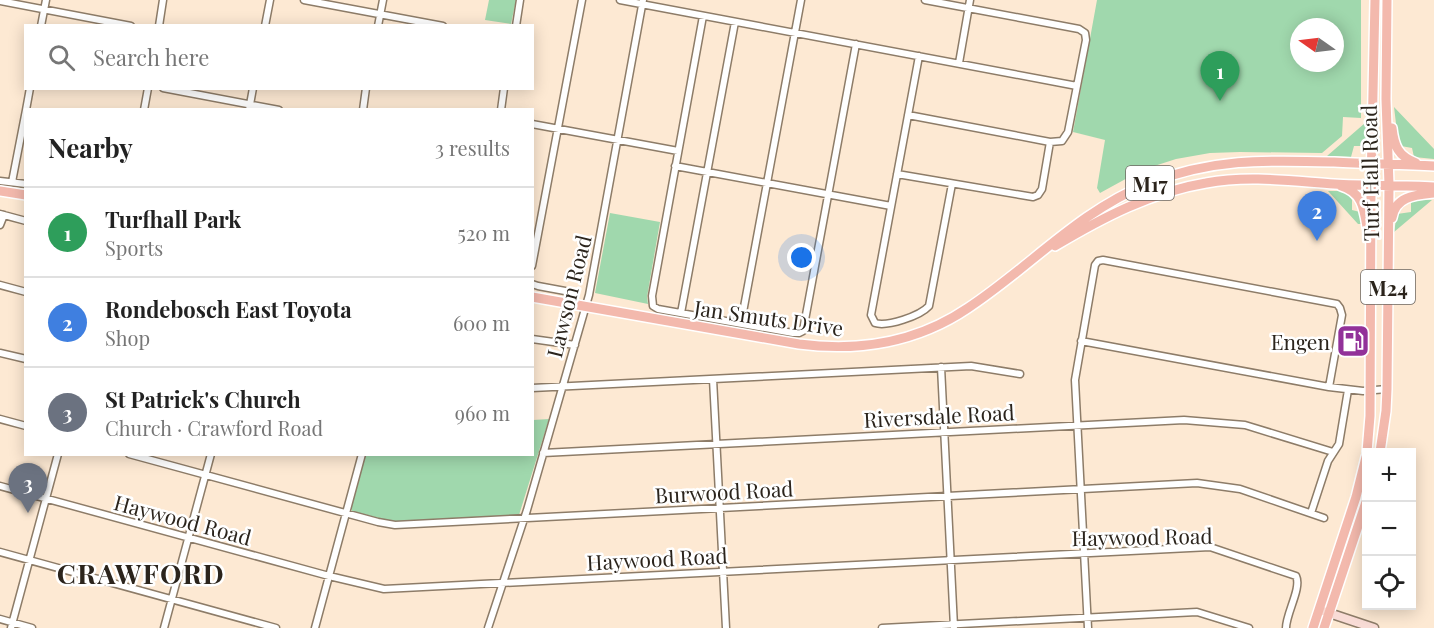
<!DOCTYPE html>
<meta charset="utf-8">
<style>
:root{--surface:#fff;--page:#f2f2f2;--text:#222;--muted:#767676;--line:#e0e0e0;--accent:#923199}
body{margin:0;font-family:"Playfair Display",serif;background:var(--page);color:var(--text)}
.controls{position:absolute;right:18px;bottom:18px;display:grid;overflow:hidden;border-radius:0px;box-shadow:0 3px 15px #0003}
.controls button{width:54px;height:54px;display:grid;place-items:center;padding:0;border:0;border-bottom:2px solid var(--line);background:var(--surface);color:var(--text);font:30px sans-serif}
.compass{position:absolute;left:1290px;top:18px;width:54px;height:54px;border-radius:50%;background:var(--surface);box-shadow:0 3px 15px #0003;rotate:284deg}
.you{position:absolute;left:802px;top:258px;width:21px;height:21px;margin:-15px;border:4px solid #fff;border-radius:50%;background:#1a73e8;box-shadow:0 0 0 9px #1a73e833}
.badge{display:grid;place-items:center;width:39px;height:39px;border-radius:50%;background:var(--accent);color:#fff;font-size:20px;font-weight:700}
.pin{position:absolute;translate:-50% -50px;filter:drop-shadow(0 2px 3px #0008)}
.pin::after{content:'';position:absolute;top:32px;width:21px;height:18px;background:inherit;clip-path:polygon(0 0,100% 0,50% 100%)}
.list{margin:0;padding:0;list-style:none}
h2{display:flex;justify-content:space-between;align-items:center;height:78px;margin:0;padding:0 24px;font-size:26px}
h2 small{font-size:20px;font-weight:400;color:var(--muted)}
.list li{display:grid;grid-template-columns:39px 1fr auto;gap:18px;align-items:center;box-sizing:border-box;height:90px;padding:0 24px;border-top:2px solid var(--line)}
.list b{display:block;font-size:22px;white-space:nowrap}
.list p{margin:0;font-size:20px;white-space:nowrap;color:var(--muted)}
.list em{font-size:20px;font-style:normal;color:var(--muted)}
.icon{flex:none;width:33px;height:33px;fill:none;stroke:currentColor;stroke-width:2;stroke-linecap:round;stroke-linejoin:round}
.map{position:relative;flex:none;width:1434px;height:628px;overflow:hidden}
.search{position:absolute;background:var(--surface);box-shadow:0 3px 15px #0003;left:24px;top:24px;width:510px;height:66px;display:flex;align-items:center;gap:15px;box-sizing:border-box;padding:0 21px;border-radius:0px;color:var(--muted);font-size:22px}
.panel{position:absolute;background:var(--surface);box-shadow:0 3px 15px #0003;left:24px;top:108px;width:510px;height:348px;border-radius:0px}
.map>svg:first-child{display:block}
.green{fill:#a0d8ad;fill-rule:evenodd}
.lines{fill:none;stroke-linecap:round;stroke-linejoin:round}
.street-casing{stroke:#8d7c68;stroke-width:9}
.secondary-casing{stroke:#8d7c68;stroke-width:11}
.primary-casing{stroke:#fff;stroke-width:12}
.street{stroke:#fff;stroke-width:6}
.secondary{stroke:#f9dcd6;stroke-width:8}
.primary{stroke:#f3b9ad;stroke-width:9}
.labels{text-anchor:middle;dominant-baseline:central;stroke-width:5;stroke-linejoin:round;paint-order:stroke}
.shield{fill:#fff;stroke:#6b6660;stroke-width:1.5}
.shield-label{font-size:20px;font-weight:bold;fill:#2b241c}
.street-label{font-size:21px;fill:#2b241c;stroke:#fff}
.poi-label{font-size:21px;fill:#2b241c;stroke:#fff;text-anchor:end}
.district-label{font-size:27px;font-weight:bold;letter-spacing:1.5px;fill:#2b241c;stroke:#fff}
</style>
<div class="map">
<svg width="1434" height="628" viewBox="0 0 1434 628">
<rect width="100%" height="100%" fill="#fde9d3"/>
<path class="green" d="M489 0H516L511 24 485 20Z
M1097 0H1361V118L1343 117 1342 136 1322 153 1240 152 1210 153 1176 159 1142 170 1100 193 1097 188 1105 140 1073 132ZM1299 27H1335V63H1299Z
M1394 107 1434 149V159L1414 157 1412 148 1401 146 1398 140Z
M1365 123 1367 124 1365 146H1354L1351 157 1327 156Z
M1328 191H1340L1349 195 1352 200V210L1360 212 1361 224H1358Z
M1416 199 1432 200 1394 232 1397 214 1411 212V200Z
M610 213 660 222 647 297 648 304 595 293Z
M549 419 519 515 394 522 352 511 351 506 365 455 532 454 533 420Z"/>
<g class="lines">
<defs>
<path id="street" d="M304 0 443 26
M620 0 1077 86
M0 1 131 26
M703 16 652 296 653 306 658 309 793 333H799L803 331 856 44
M41 26 46 0
M159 26 163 0
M265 26 270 0
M378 26 383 0
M516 26 520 0
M919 56 871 315 875 323C887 327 920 316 929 306L952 184
M959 63 970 0
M163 88 279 110
M26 110 30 88
M144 110 148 88
M249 110 253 88
M363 110 366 88
M501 110 504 88
M908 115 1050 142 1062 141 1068 132 1086 40 1085 33 1079 29 925 0
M532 124 678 151
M675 166 891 206
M897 174 1033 197 1038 195 1042 189 1050 142
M0 181 26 184
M12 182 26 110
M0 214 26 221
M0 225 4 215
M532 266 582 0
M532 284 538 286 565 291
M0 285 26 292
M681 313 735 22
M741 323 801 0
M532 339 575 345
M1081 341 1329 387 1363 391 1387 389
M0 353 26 359
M941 367 954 627
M713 379 726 628
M532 388 971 366 1020 374
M0 419 26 426
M543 453 1184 420 1245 425 1333 452
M129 454 378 522 395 525 1197 483 1240 489 1324 518
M0 486 329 576 384 589 1210 547 1296 576C1302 588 1286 613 1286 628
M1311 513 1328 461 1339 444 1348 390
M0 552 276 628
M0 619 32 628
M11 628 58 454
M164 628 211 454
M315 628 362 454
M488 628 527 510 589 295 643 0
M882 628 1197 612 1249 628
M1088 628 1075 380 1095 265 1098 261 1103 260 1337 304 1340 308 1342 315 1329 387"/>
<path id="secondary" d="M1323 611 1374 628"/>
<path id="primary" d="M1392 128C1394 146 1398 156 1416 163
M1341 186C1362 192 1364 208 1367 227
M0 191 26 195
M1392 218C1395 196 1416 195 1434 193
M1055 246C1102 218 1151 192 1206 183 1248 175 1291 181 1334 184 1367 186 1401 185 1434 187
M532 297 799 344C859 352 918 342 968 308 1029 268 1078 212 1147 184 1212 158 1266 160 1334 162 1367 164 1401 164 1434 166
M1367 452 1370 416 1371 185 1375 0
M1380 452 1386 411 1387 389 1389 185 1386 99 1387 0
M1313 628 1356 497 1366 457
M1324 628 1366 502"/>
</defs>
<use href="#street" class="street-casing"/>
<use href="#secondary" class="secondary-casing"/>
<use href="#primary" class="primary-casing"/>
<use href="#street" class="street"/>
<use href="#secondary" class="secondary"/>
<use href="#primary" class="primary"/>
</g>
<defs>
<symbol id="fuel-square" viewBox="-11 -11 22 22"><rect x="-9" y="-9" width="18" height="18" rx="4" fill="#923199" stroke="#fff"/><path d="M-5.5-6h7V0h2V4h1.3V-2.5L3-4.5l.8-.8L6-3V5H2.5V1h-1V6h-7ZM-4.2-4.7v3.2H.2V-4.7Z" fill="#fff"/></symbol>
</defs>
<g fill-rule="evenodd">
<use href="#fuel-square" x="1334" y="322" width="38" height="38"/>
</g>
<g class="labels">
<g class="shield">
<rect x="1126" y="166" width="48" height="34" rx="4.5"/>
<rect x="1361" y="270" width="54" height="34" rx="4.5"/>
</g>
<g class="shield-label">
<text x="1150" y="183">M17</text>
<text x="1388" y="287">M24</text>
</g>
<g class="street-label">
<text transform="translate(1369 173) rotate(-91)">Turf Hall Road</text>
<text transform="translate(568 296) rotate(-76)">Lawson Road</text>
<text transform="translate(769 317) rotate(8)">Jan Smuts Drive</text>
<text transform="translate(939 415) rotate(-3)">Riversdale Road</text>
<text transform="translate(724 491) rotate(-3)">Burwood Road</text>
<text transform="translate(183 519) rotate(15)">Haywood Road</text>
<text transform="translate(1142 536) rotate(-1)">Haywood Road</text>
<text transform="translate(657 558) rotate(-3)">Haywood Road</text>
</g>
<g class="poi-label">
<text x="1330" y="341">Engen</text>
</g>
<g class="district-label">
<text x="141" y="573">CRAWFORD</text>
</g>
</g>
</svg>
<div class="controls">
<button>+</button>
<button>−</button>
<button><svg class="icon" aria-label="locate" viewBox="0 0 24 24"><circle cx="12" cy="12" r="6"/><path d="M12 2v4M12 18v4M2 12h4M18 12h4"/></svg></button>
</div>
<svg class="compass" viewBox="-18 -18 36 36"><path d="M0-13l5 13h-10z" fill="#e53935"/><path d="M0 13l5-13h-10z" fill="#767676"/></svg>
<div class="you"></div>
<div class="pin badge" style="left:1220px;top:101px;background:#2e9e5b">1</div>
<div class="pin badge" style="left:1317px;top:241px;background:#3f7fe0">2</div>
<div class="pin badge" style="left:28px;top:513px;background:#6b7280">3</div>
<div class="search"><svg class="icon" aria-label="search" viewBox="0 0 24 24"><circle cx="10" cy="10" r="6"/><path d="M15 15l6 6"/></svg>Search here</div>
<section class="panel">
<h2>Nearby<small>3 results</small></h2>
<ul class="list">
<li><span class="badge" style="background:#2e9e5b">1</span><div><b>Turfhall Park</b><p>Sports</p></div><em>520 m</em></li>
<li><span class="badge" style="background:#3f7fe0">2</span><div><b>Rondebosch East Toyota</b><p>Shop</p></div><em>600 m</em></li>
<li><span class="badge" style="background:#6b7280">3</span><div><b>St Patrick's Church</b><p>Church · Crawford Road</p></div><em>960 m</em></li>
</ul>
</section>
</div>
